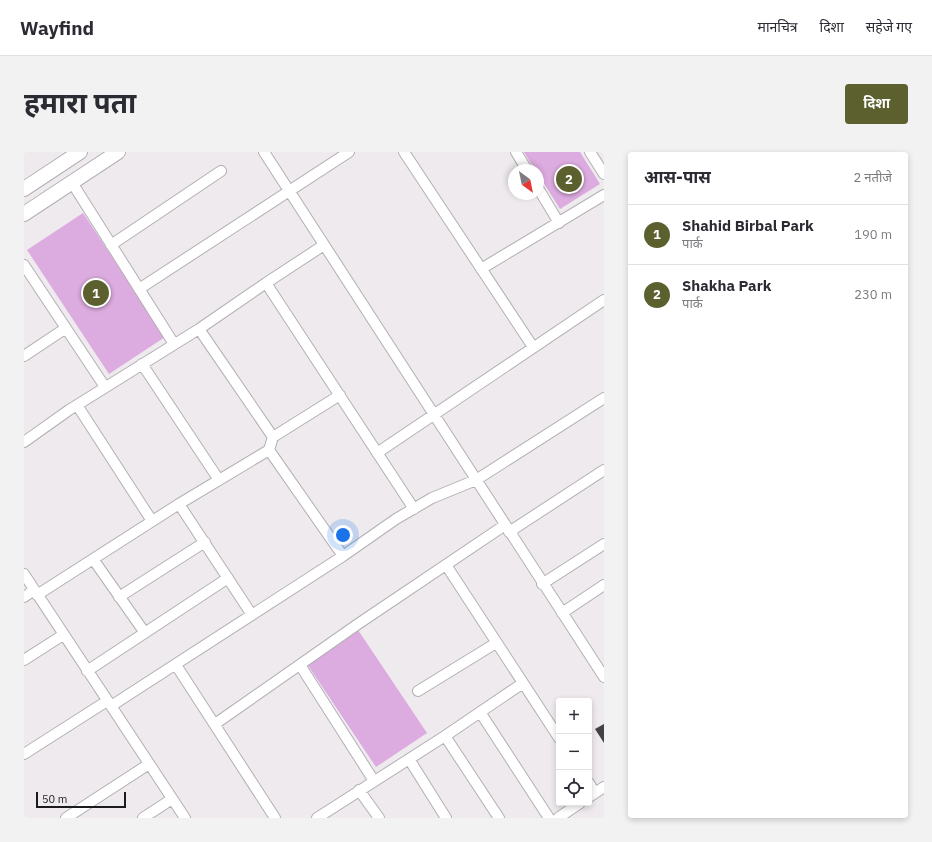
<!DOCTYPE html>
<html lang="hi">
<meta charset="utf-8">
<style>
:root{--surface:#fff;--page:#f2f2f3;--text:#2b2b33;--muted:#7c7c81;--line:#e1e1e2;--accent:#5b602e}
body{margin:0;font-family:"IBM Plex Sans","Noto Sans Devanagari",sans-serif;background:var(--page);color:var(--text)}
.controls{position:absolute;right:12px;bottom:12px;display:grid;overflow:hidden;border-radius:4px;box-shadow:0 2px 6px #0003}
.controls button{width:36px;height:36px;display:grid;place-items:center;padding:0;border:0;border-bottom:1px solid var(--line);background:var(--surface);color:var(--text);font:20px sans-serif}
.compass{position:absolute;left:484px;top:12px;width:36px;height:36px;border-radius:50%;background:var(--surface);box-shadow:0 2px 6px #0003;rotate:147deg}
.scale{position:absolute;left:12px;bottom:10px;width:90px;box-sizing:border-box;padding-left:4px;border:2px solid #1c1b1c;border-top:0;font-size:11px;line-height:14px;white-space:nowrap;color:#1c1b1c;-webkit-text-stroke:3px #eeeaee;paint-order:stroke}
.you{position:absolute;left:319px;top:383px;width:14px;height:14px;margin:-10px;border:3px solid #fff;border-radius:50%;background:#1a73e8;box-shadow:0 0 0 6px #1a73e833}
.badge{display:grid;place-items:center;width:26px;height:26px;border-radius:50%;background:var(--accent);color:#fff;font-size:13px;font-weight:700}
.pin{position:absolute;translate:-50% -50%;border:2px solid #fff;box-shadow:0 1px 4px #0006}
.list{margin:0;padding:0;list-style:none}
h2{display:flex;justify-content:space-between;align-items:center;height:52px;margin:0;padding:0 16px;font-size:17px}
h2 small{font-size:13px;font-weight:400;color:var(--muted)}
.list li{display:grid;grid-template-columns:26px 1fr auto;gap:12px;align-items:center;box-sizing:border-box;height:60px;padding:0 16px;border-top:1px solid var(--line)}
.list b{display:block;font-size:15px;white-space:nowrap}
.list p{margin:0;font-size:13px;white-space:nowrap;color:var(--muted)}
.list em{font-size:13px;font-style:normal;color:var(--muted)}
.icon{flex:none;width:22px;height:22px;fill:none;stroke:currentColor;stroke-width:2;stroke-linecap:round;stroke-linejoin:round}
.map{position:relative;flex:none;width:580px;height:666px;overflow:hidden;border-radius:4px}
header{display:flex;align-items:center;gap:24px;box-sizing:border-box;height:56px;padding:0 20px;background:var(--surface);border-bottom:1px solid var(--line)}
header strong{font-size:19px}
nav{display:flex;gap:22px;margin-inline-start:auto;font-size:14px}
.intro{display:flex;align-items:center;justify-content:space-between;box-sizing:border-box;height:96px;padding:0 24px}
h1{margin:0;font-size:28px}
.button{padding:10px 18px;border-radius:4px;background:var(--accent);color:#fff;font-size:14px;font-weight:700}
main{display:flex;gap:24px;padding:0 24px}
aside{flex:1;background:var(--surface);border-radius:4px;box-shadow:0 2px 6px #0003}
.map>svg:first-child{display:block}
.green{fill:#dcabdf}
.building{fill:#444144}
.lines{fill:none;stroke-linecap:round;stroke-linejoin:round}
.street-casing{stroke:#b3b0b4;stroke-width:12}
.secondary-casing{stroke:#b3b0b4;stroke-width:16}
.street{stroke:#fff;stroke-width:10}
.secondary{stroke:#fff;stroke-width:14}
</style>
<header>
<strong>Wayfind</strong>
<nav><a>मानचित्र</a><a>दिशा</a><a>सहेजे गए</a></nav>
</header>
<div class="intro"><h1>हमारा पता</h1><a class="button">दिशा</a></div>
<main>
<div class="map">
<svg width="580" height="666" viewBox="0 0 580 666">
<rect width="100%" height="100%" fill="#eeeaee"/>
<path class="green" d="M500 0H556L576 32 536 57 514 22V18H511Z
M59 61 141 185 85 222 3 98Z
M334 478 403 581 352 615 283 512Z"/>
<path class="building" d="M580 572V591L571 577Z"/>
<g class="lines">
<defs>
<path id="street" d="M240 0 580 525
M380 0 509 195
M492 0 503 18
M566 0 580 22
M47 29 150 192
M514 36 535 71
M87 93 197 19
M300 93 242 131 390 357
M0 113 81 235
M457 117 580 43
M115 137 325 0
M175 177 242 131
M0 204 42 176
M118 212 195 328
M53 253 128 369
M249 285 316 243
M0 290 45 258 175 177 249 285 245 298 319 404
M353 301 580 148
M155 352 245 298
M485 380 580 318
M69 407 121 481
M422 413 535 586
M0 422 161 666
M518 432 580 392
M13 443 155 352 228 463
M0 445 10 438
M95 445 181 390
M538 461 580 433
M0 508 39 483
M152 513 251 666
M276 513 350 629
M63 519 204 426
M394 539 472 491
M87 554 319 404 372 367 408 346 452 328 580 246
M456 560 525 666
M191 572 334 472 481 373
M0 602 83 549
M385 607 422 666
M565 631 571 641
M335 638 355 666
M565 645 580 635
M42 666 125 612
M119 666 148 647
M293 666 421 584
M475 666 421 584 499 531
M534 666 556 651"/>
<path id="secondary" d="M0 37 56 0
M0 62 94 0"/>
</defs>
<use href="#street" class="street-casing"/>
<use href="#secondary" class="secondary-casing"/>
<use href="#street" class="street"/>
<use href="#secondary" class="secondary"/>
</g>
</svg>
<div class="controls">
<button>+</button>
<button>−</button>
<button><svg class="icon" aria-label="locate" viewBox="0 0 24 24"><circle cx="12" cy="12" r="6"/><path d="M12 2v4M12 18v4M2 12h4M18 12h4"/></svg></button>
</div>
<svg class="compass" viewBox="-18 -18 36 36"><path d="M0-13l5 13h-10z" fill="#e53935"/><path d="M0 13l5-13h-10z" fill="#7c7c81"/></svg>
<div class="scale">50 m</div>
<div class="you"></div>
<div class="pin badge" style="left:72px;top:141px">1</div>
<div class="pin badge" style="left:545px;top:27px">2</div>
</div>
<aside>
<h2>आस-पास<small>2 नतीजे</small></h2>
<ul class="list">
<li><span class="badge">1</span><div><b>Shahid Birbal Park</b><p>पार्क</p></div><em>190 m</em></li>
<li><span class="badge">2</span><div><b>Shakha Park</b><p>पार्क</p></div><em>230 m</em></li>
</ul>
</aside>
</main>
